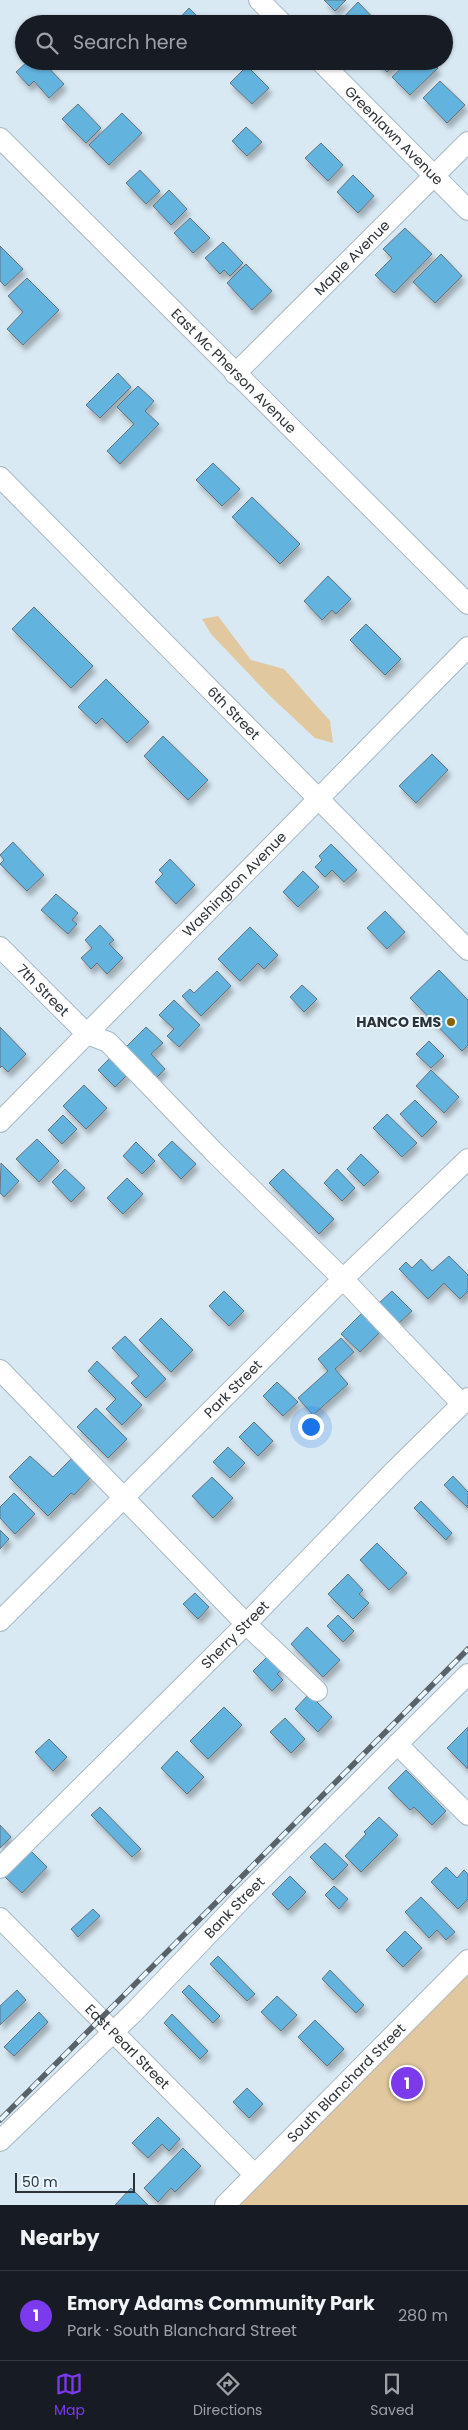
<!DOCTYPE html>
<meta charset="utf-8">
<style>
:root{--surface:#171b24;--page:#20242c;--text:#f1f3f6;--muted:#9ea1a6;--line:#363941;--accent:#7c3aed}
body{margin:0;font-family:Poppins,sans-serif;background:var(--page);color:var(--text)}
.scale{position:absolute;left:15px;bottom:12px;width:120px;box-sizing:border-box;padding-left:5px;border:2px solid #2c3236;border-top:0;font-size:14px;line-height:18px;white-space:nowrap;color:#2c3236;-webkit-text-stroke:4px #e9f6fe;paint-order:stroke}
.you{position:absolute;left:310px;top:1426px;width:18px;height:18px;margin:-12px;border:4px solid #fff;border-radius:50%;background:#1a73e8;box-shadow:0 0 0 8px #1a73e833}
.badge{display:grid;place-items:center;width:32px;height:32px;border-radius:50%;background:var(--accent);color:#fff;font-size:16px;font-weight:700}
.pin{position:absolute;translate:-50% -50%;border:2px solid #fff;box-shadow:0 1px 5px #0006}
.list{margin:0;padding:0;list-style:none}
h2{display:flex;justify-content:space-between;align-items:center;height:65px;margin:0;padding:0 20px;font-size:21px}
h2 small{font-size:16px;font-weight:400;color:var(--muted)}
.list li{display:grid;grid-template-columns:32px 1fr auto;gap:15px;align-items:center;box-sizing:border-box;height:90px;padding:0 20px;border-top:1px solid var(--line)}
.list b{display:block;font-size:19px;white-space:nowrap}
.list p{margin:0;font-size:16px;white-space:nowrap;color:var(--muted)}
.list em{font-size:16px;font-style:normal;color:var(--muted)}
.icon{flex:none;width:28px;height:28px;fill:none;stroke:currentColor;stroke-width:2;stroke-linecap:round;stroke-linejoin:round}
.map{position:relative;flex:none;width:468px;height:2205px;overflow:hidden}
.search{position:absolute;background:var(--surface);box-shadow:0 1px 4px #0004;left:15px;right:15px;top:15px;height:55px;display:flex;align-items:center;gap:12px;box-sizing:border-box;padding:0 18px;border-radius:28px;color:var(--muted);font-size:19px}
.sheet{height:155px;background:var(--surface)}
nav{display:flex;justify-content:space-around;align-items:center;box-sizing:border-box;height:70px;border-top:1px solid var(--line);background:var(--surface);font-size:14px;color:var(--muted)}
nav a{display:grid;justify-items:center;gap:2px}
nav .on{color:var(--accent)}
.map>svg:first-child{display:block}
.green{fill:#e1c89f}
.building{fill:#64b3df;stroke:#65737c;filter:url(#shadow)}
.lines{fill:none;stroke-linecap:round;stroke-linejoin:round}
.minor-casing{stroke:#a9b9c3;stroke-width:22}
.minor{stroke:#fff;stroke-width:20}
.rail-casing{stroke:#596268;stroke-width:5.5}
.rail{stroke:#e9f6fe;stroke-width:4;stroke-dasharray:11;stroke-linecap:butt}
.poi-dot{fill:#896100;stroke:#e9f6fe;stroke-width:2}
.labels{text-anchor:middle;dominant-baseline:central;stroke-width:4;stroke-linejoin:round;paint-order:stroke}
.street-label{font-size:14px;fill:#2c3236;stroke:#e9f6fe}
.poi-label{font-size:14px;font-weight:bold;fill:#2c3236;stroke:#e9f6fe;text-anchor:end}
</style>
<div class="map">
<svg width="468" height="2205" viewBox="0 0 468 2205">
<defs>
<filter id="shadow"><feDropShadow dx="3" dy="5.5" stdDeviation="2.5" flood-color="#0004"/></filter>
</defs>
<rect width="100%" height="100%" fill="#d9e9f3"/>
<path class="green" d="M218 616 251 660 284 669 330 721 333 743 315 738 269 695 211 634 202 619Z
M468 1961V2205H226Z"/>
<path class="building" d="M324 0H346L335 11Z
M358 2 379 24H343L340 21Z
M189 8 205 24H174Z
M28 61H42L64 84 49 98 34 81 29 86 16 72Z
M376 61H398L387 72Z
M409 61H431L438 68 410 95 392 77Z
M247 66 269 88 252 104 230 83Z
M440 81 465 105 447 123 423 98Z
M78 104 101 128 86 143 62 119Z
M122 113 142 133 109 165 89 145Z
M246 127 262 142 247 156 232 141Z
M321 143 343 165 328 181 305 158Z
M140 170 160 191 146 204 126 183Z
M353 175 374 196 358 213 337 192Z
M169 190 187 209 171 225 153 206Z
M190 218 210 238 193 253 174 233Z
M405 228 432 254 394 293 375 275 392 258 383 249Z
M223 242 243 263 230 276 224 270 220 274 205 258Z
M0 246 23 269 5 286 0 281Z
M441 254 462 276 435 303 413 282Z
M246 264 272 291 252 310 227 283Z
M27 278 59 310 23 345 7 329 23 312 8 296Z
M118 373 131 387 100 418 86 405Z
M138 386 154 401 145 411 159 424 120 464 107 451 134 424 117 407Z
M213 463 240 489 222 506 196 480Z
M252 497 300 544 280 564 232 517Z
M328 576 351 599 336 614 332 610 322 620 304 601Z
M34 607 93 666 71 688 12 629Z
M366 624 401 659 385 675 350 640Z
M106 679 149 722 127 743 102 718 96 724 78 707Z
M163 736 208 780 188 800 144 756Z
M432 754 448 770 416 803 399 786Z
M13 842 44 875 27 891 0 864 4 860 0 855Z
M331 844 357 870 344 882 332 870 325 877 315 867 322 860 319 856Z
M170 859 195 885 176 904 155 882 163 874 159 870Z
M303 871 319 887 298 907 283 892Z
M56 894 78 913 72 920 77 924 68 934 41 910Z
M385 911 405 932 387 949 367 928Z
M100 925 114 940 109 944 123 958 107 974 97 963 91 969 81 958 92 948 85 940Z
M250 927 278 955 264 969 258 963 240 981 218 959Z
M439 970 468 1000V1045L462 1051 410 998Z
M217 971 231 986 201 1016 182 996 190 989 194 993Z
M302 985 317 999 304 1012 290 997Z
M174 1000 200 1025 179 1047 167 1036 174 1029 159 1015Z
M0 1027 26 1054 8 1072 2 1066 0 1068Z
M146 1027 163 1043 151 1054 165 1069 154 1080 124 1049Z
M429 1041 444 1056 431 1068 416 1054Z
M111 1057 128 1074 115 1087 98 1070Z
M431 1070 459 1097 444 1113 416 1086Z
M84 1085 107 1108 86 1129 63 1106Z
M415 1100 437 1122 422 1137 400 1114Z
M387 1114 417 1143 402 1157 373 1128Z
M63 1115 77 1129 62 1144 48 1130Z
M37 1139 59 1161 39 1182 16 1159Z
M172 1141 196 1164 181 1179 158 1155Z
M136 1142 155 1161 142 1174 123 1156Z
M361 1154 379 1172 364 1186 347 1169Z
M1 1163 19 1181 4 1197 0 1193Z
M65 1169 85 1188 71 1202 52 1182Z
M283 1169 334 1219 319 1234 269 1183Z
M337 1169 355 1188 342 1201 324 1183Z
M127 1178 143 1194 123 1214 107 1198Z
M449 1256 468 1275V1291L460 1299 444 1283 428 1299 399 1269 406 1262 412 1268 421 1259 432 1271Z
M224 1291 244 1311 229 1326 209 1306Z
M392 1291 412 1311 398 1324 378 1304Z
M363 1312 381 1331 360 1352 341 1334Z
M161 1318 193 1350 171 1372 139 1340Z
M125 1336 166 1379 146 1398 131 1383 139 1376 112 1348Z
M341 1338 354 1352 335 1369 348 1384 313 1415 298 1398 328 1371 318 1359Z
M97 1361 142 1405 122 1425 106 1409 116 1399 88 1371Z
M277 1382 298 1402 283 1416 263 1396Z
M96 1408 127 1439 108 1458 77 1427Z
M254 1422 273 1441 258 1456 239 1437Z
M228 1447 245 1463 230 1478 213 1462Z
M30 1456 53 1477 72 1458 91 1477 74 1495 71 1493 48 1516 9 1477Z
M453 1476 468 1492V1508L444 1485Z
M212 1477 233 1498 213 1518 192 1496Z
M14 1493 35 1514 15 1534 0 1518V1507Z
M421 1501 452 1533 446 1540 414 1508Z
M0 1530 9 1539 0 1549Z
M377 1543 407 1573 389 1590 360 1560Z
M348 1574 363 1590 359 1594 369 1603 353 1619 328 1594Z
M195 1593 209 1607 198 1619 183 1604Z
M338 1615 354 1631 343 1642 327 1626Z
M307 1627 340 1660 323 1677 291 1644Z
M269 1655 282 1669 277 1674 283 1680 272 1691 253 1671Z
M309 1694 332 1717 318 1732 295 1709Z
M224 1707 242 1725 208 1759 190 1741Z
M285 1718 305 1739 291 1753 270 1732Z
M468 1727V1769L447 1748Z
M49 1739 67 1757 53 1771 35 1752Z
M177 1751 204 1777 187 1794 161 1768Z
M406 1770 446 1811 432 1825 414 1807 410 1810 388 1788Z
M100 1807 141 1849 132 1857 91 1815Z
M379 1817 398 1835 361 1872 345 1856 366 1834 364 1832Z
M0 1825 11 1837 0 1848Z
M325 1843 348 1865 333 1880 310 1857Z
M31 1851 47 1867 22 1893 5 1877Z
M446 1867 457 1878 464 1870 468 1874V1899L458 1909 431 1882Z
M290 1876 306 1892 288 1910 272 1894Z
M334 1886 348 1899 339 1909 325 1895Z
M421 1897 455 1932 446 1940 437 1930 429 1938 405 1912Z
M93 1909 100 1916 78 1937 71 1929Z
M405 1931 422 1948 403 1967 386 1950Z
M218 1956 255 1994 247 2001 210 1964Z
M330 1970 364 2005 356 2013 322 1979Z
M189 1985 220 2016 213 2023 182 1992Z
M17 1990 26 2000 0 2025V2006Z
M277 1996 297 2015 281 2031 261 2012Z
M39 2012 48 2022 14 2056 4 2047Z
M172 2014 208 2051 200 2059 164 2023Z
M315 2020 344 2049 327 2066 298 2037Z
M247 2088 263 2104 249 2118 233 2102Z
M158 2117 180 2139 169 2151 162 2144 148 2158 132 2143Z
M183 2148 201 2166 175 2192 171 2188 158 2202 144 2188Z
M131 2188 148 2205H115Z"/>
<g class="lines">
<defs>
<g id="minor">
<path d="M259 0 283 24"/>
<path id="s1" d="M320 61 468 210"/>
<path id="s2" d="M0 138 468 604"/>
<path id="s3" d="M235 374 468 142"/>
<path id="s4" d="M0 477 468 950"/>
<path id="s5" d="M0 947 87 1034 108 1042 216 1154 343 1279 462 1404"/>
<path id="s6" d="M0 1122 468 647"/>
<path d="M0 1370 246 1624 317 1691"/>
<path id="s7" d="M0 1621 343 1279 468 1159"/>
<path d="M397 1744 468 1815"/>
<path id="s8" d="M0 1868 246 1624 395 1470 468 1398"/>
<path id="s9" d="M0 1918 255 2175"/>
<path id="s10" d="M0 2141 134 2012 242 1899 468 1674"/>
<path id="s11" d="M225 2205 468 1960"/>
</g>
</defs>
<use href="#minor" class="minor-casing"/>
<use href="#minor" class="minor"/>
<defs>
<path id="rail" d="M0 2120 468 1649"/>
</defs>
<use href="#rail" class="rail-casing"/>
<use href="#rail" class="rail"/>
</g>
<circle class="poi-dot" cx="451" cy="1022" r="5"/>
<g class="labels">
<g class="street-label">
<text stroke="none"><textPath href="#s1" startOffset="105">Greenlawn Avenue</textPath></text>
<text stroke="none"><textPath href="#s3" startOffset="165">Maple Avenue</textPath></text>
<text stroke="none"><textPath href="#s2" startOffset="330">East Mc Pherson Avenue</textPath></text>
<text stroke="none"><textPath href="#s4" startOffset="332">6th Street</textPath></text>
<text stroke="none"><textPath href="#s6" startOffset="334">Washington Avenue</textPath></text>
<text stroke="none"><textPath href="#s5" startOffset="61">7th Street</textPath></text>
<text stroke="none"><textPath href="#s7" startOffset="329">Park Street</textPath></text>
<text stroke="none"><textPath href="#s8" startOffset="331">Sherry Street</textPath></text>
<text stroke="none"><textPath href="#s10" startOffset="331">Bank Street</textPath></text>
<text stroke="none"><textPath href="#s9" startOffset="181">East Pearl Street</textPath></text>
<text stroke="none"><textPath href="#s11" startOffset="172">South Blanchard Street</textPath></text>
</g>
<g class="poi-label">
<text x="441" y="1022">HANCO EMS</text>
</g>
</g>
</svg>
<div class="scale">50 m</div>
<div class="you"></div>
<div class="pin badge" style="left:407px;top:2083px">1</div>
<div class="search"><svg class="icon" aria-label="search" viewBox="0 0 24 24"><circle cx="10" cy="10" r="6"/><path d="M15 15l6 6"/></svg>Search here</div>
</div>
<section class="sheet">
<h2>Nearby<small></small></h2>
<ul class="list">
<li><span class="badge">1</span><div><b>Emory Adams Community Park</b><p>Park · South Blanchard Street</p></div><em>280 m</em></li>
</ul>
</section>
<nav>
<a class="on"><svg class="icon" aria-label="map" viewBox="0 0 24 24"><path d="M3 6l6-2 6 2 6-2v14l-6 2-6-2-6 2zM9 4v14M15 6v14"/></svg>Map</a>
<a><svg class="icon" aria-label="directions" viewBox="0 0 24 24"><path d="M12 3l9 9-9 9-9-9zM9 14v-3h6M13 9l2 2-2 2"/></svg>Directions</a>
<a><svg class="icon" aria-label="saved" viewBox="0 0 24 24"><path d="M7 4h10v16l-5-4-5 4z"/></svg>Saved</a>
</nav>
